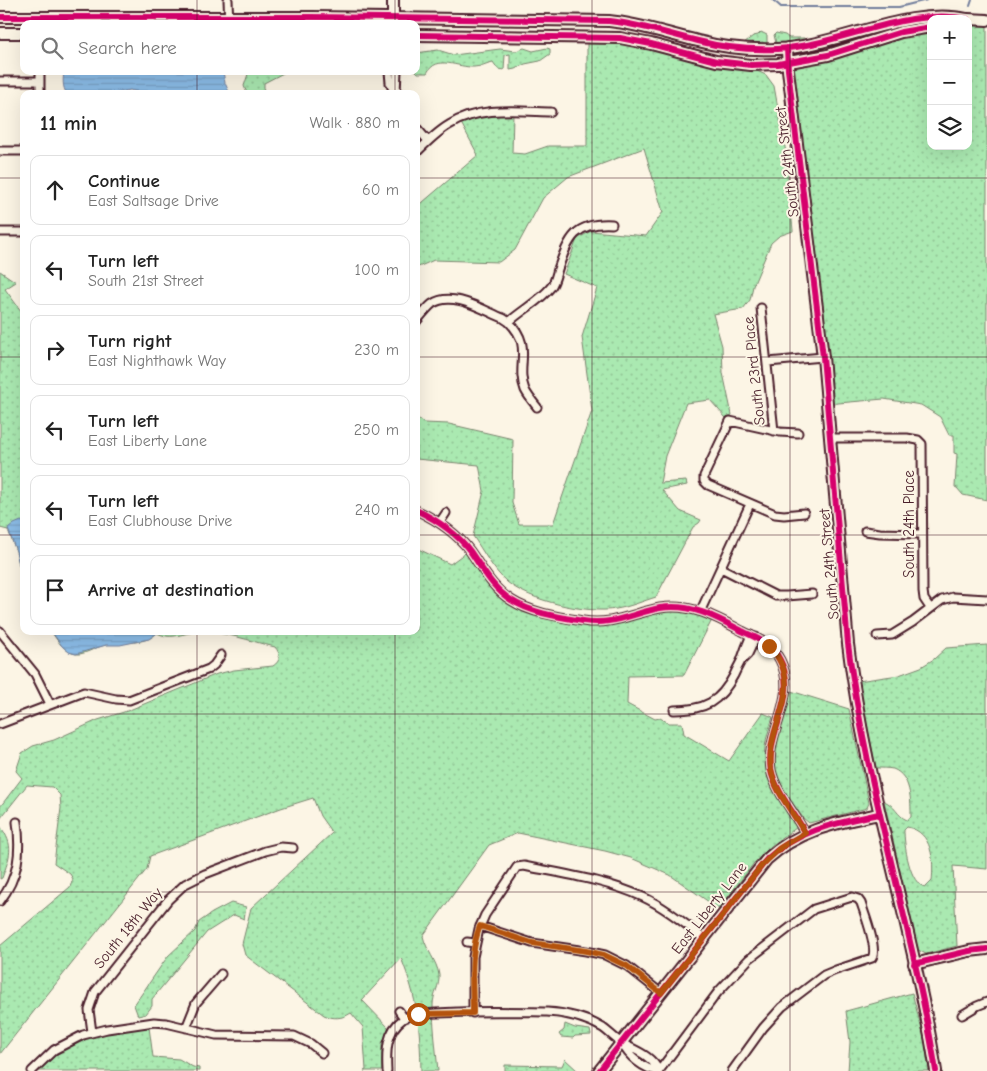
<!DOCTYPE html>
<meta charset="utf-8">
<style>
:root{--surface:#fff;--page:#f2f2f2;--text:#222;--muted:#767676;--line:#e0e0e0}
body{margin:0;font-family:"Comic Neue",sans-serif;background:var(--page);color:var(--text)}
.controls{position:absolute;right:15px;top:15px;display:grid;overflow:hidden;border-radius:10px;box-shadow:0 5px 20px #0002}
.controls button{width:45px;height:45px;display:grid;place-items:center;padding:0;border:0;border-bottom:1px solid var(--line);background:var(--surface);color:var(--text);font:25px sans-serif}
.stop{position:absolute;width:15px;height:15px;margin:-11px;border:4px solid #b45309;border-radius:50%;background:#fff}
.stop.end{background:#b45309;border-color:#fff;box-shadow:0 1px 5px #0008}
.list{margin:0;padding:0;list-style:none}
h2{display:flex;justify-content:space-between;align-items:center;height:65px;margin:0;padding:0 20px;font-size:21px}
h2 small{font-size:16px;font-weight:400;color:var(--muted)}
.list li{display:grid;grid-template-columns:32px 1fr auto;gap:15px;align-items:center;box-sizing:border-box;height:70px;margin:0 10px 10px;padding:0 10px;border:1px solid var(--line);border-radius:10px}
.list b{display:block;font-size:19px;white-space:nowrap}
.list p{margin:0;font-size:16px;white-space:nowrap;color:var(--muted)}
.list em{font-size:16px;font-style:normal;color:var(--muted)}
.icon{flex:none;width:28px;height:28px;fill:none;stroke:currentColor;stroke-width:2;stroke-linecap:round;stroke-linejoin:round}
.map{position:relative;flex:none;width:987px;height:1071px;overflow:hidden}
.search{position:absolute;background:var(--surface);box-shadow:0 5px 20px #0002;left:20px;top:20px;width:400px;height:55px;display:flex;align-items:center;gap:12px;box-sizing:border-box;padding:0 18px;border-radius:10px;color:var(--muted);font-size:19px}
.panel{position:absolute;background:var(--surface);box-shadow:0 5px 20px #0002;left:20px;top:90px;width:400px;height:545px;border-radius:10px}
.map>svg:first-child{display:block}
.green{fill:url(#green-dots);stroke:#7a846e;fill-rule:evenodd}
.water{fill:url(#water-rules);stroke:#727e9c}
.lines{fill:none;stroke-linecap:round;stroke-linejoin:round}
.stream{stroke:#727e9c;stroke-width:2}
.street-casing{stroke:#4a1f2b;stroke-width:11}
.secondary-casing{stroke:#4a1f2b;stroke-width:14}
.street{stroke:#fcf5e5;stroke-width:7}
.secondary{stroke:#fcf5e5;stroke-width:10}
.cycleway-casing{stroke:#fcf5e5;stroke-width:9}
.cycleway{stroke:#d6006c;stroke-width:6}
.route{stroke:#b45309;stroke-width:6}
.grid{fill:none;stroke:#4a1f2b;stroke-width:1;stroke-opacity:0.55}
.labels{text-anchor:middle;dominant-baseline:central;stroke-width:4;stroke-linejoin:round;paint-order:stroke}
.street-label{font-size:15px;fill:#4a1f2b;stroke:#fcf5e5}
</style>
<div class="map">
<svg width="987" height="1071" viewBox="0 0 987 1071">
<defs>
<pattern id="green-dots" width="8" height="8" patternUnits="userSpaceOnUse" patternTransform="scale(1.25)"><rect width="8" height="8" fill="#aae9b1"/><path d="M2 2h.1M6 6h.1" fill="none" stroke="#94c798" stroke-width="1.8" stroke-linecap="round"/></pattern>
<pattern id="water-rules" width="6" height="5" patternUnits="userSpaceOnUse" patternTransform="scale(1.25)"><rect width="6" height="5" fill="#8cbde8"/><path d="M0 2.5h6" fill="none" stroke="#7aa2c7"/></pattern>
</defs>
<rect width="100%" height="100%" fill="#fcf5e5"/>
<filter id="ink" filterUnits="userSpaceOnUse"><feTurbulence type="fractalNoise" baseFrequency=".02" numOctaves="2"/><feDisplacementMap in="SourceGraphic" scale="10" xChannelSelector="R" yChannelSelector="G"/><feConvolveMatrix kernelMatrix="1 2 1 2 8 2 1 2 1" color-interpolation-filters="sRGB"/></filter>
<g filter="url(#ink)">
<path class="green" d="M968 20H987V500L963 495 957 488 955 487 957 454 954 453V435H949L940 417 921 405 884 399 827 404 788 57 831 49 901 26 931 22V146H968Z
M761 32 767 35V44L762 42 755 44 744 43 753 36 758 35Z
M776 33 785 35 789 38H804L806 40 776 43 774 35Z
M587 40 613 41 750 68 766 75 774 86 786 153 793 231 779 236 771 243 753 286 750 300 743 309 713 314 722 346 723 373 732 415 726 418 710 400 686 403 665 456 660 483 686 481 687 485 662 490 680 511 701 520 699 523 693 527 656 597C643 601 629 607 616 609 587 614 530 601 507 582 493 570 483 551 473 536L484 491 479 465 416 459V418L424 423 449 424 513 439 512 503 519 524H553L592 411 582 337 597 288 564 274 577 239 591 231 646 236 663 212 644 148 568 177 543 198 515 250 499 262 434 260 416 268V208L478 155 461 123C479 117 494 114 513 114L512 153 525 154 548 146H587Z
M524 48 533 51 547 48 550 49V54L540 61 525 64 515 69 510 70V54L505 55 504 70 498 69 493 62C486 63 481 67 474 67 458 68 437 54 427 73H418L416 71V53L438 50 454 55 500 49 516 51Z
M249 71H287L264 83V88L260 94H251L246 91 244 86Z
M0 271 16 282 5 289 24 315V586L16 551 8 530 0 528Z
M416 548 450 564 465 553 483 570 490 581 522 606 600 623 679 607 714 616 684 675 628 676 627 704 655 719 660 718 669 723H682L684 734 729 761 763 713 773 717C770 727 766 737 765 747 762 778 781 801 796 825V828L771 846 754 863 719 909 670 875 631 858 605 851 518 833 489 845 423 936C426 950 437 961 439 975 440 986 433 994 433 1005 433 1027 436 1049 438 1071H421C420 1028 418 999 401 958L362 1000 389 1028 382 1044V1071H364L366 1070 363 1027 351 1013C342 1019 333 1019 324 1015L245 955 242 944 251 908 332 833 320 816 313 798 281 808 150 856 147 869 0 1054V946L70 887 73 879 70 874 54 863 61 808 60 795 52 787 27 785 0 819V807L22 778 16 771 22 753 33 746 54 740 98 720 127 711 217 674 234 670 273 666C281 661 281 654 275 647 250 641 224 631 199 632 183 632 173 641 157 633 145 646 117 641 102 646 94 648 84 655 76 654 65 653 56 639 51 631H416Z
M987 645V869L953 866 957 946 926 954 918 950 884 801C895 805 897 816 907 820L911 817C911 800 911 776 893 769 888 768 881 768 876 768L858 681 899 675 921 667 934 659 946 648ZM907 827C933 832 934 861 932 881L926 887C909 886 904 843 904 830Z
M791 691 849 709 869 803 867 808 809 823 803 818C795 806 784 792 778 778 767 750 782 719 791 691Z
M0 826C15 846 10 856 2 878L0 879Z
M231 903 246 907 244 919 234 915 207 932 152 999V1006L146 1014 138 1016 134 1005 168 956 195 931 199 922 212 913Z
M912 993 925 1041 929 1071H848L850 1042 846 1011Z
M565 1024 575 1028 590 1030 591 1035 575 1036 573 1038 561 1037 559 1034 564 1030Z
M149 1027 153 1057 179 1059 193 1067 199 1068V1071H38C69 1037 106 1033 149 1027Z
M565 1059 578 1071H505V1065L562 1066Z"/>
<path class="water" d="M64 71H223L225 83 230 94H144L130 90 113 94H67C62 87 63 79 64 71Z
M21 521 24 522V586L16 551 8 529 14 524Z
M51 631H160L149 639 120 645H106L76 654 69 652 62 646Z"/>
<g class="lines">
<path class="stream" d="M773 0 781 7H899L927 0
M970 6 972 0"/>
<defs>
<path id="street" d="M228 0 229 24
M40 71V94
M389 71 390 83 395 94
M0 81H40
M396 93 397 71
M416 127 428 141
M0 151H24
M416 153C426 143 437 132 449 125 479 106 517 111 551 112
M0 232H24
M761 308 774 431
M416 322C421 316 426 309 432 304 452 290 483 310 503 318L509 322
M768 362 823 357
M537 407C533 402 528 396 525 390 515 364 534 347 509 322 522 310 540 301 551 287 555 282 556 275 558 269 569 238 575 222 612 224
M798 433 780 432 730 421 704 476V481L708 485 775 514 784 515 804 513
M830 438H907L918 440 922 444 923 591 924 599 930 608
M416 510C437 520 456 532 470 551 482 568 492 588 511 600 531 613 559 617 583 621 612 626 633 613 660 608 691 603 716 617 742 631 757 638 772 644 780 660 799 697 765 732 771 770 776 793 795 813 805 833
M440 522 446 513
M865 531 880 533 921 534
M721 568 776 596H787L812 594
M701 610 750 504
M0 631 35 674 50 704
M877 636 892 635 913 622 942 600 953 597 987 599
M742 660 748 654 756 637
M674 710C705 710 720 702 734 675 736 670 739 665 741 661 744 652 747 644 751 635
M0 724 84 692 116 699 129 700 209 669 214 665 221 655
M0 901C19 877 21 851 17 822
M480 926 532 943 586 951 605 955 627 966 661 993
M467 942 475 943
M399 1011 404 1018
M473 1013V957L479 929 485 915 517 867 524 866C564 874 606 880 643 897 665 907 685 923 704 939
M962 1015 977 1006 987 1002
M186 1028 196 1003 221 974
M92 1032 89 1010 95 992 168 900 185 884 205 874 265 851 281 847 293 848
M622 1043C628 1056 644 1070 659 1071
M32 1071 54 1050 83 1035 107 1029 154 1022 166 1023 216 1035 294 1036 311 1044 322 1053
M387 1071C386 1052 386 1031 403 1019 416 1009 524 1012 547 1012 567 1013 586 1018 603 1028 610 1033 615 1039 622 1043 636 1051 651 1055 659 1071
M659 1071 718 992 749 959 814 909 852 897 858 899 861 903C865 915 878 949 872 958L836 970 824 975 782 1007 763 1028 732 1071"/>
<path id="secondary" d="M393 0V24
M0 17H312L609 21C640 24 668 34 698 41 724 48 751 50 777 49 838 46 908 6 967 19
M968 19 987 20
M0 33H24
M416 35 620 38 651 44 716 61 751 65 778 64 828 55 901 32 931 27
M787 48 788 70 823 357 848 644C866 789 913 927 936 1071
M914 964 969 951 987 949
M599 1071 767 859C800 829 837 823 879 814"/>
</defs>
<use href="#street" class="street-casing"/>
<use href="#secondary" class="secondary-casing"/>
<use href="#street" class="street"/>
<use href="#secondary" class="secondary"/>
<defs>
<path id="cycleway" d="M0 17H312L609 21C640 24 668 34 698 41 724 48 751 50 777 49 838 46 908 6 967 19
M416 35 620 38 651 44 716 61 751 65 778 64 828 55 901 32 931 27
M787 48 788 70 823 357 848 644C866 789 913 927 936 1071
M416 510C437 520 456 532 470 551 482 568 492 588 511 600 531 613 559 617 583 621 612 626 633 613 660 608 691 603 716 617 742 631 757 638 772 644 780 660 799 697 765 732 771 770 776 793 795 813 805 833
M914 964 969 951 987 949
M599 1071 767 859C800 829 837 823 879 814"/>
</defs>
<use href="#cycleway" class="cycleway-casing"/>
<use href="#cycleway" class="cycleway"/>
</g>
</g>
<g class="lines" filter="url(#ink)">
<path class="route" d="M418 1014 473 1013C473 985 469 952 480 926L532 943 586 951 604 955 627 966 661 993 763 864 780 848 805 833C794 813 775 792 771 769 765 722 809 689 769 646"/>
</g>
<path class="grid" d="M197 0V24M395 0V24M592 0V1071M790 0V1071M197 71V94M395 71V94M0 178H24M416 178H987M0 357H24M416 357H987M0 535H24M416 535H987M197 631V1071M395 631V1071M0 714H987M0 892H987"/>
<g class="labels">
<g class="street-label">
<text transform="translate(787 162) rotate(-97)">South 24th Street</text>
<text transform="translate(754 371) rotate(-96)">South 23rd Place</text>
<text transform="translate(909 524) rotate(-90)">South 24th Place</text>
<text transform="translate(829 564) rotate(-95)">South 24th Street</text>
<text transform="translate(709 908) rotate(-52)">East Liberty Lane</text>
<text transform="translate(128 928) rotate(-51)">South 18th Way</text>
</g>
</g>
</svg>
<div class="controls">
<button>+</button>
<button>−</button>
<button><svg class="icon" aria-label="layers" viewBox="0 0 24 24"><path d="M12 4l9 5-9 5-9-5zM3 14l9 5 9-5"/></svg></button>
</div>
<div class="stop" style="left:418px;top:1014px"></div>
<div class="stop end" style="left:769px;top:646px"></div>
<div class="search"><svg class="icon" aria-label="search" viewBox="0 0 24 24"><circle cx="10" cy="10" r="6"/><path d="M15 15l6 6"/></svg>Search here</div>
<section class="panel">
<h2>11 min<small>Walk · 880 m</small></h2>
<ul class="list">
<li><svg class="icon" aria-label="ahead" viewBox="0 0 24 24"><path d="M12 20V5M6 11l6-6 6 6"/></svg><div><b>Continue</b><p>East Saltsage Drive</p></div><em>60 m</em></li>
<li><svg class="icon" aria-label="left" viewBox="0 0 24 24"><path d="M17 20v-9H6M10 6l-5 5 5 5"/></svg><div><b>Turn left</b><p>South 21st Street</p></div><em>100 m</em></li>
<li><svg class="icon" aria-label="right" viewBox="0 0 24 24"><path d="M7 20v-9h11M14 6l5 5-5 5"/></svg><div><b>Turn right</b><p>East Nighthawk Way</p></div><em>230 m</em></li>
<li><svg class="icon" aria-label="left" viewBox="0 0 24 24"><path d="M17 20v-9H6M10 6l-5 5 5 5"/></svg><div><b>Turn left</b><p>East Liberty Lane</p></div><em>250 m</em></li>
<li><svg class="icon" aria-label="left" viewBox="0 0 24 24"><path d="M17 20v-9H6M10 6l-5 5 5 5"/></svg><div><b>Turn left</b><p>East Clubhouse Drive</p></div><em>240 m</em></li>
<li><svg class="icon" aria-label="arrive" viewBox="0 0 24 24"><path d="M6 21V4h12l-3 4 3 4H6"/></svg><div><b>Arrive at destination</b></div></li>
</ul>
</section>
</div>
